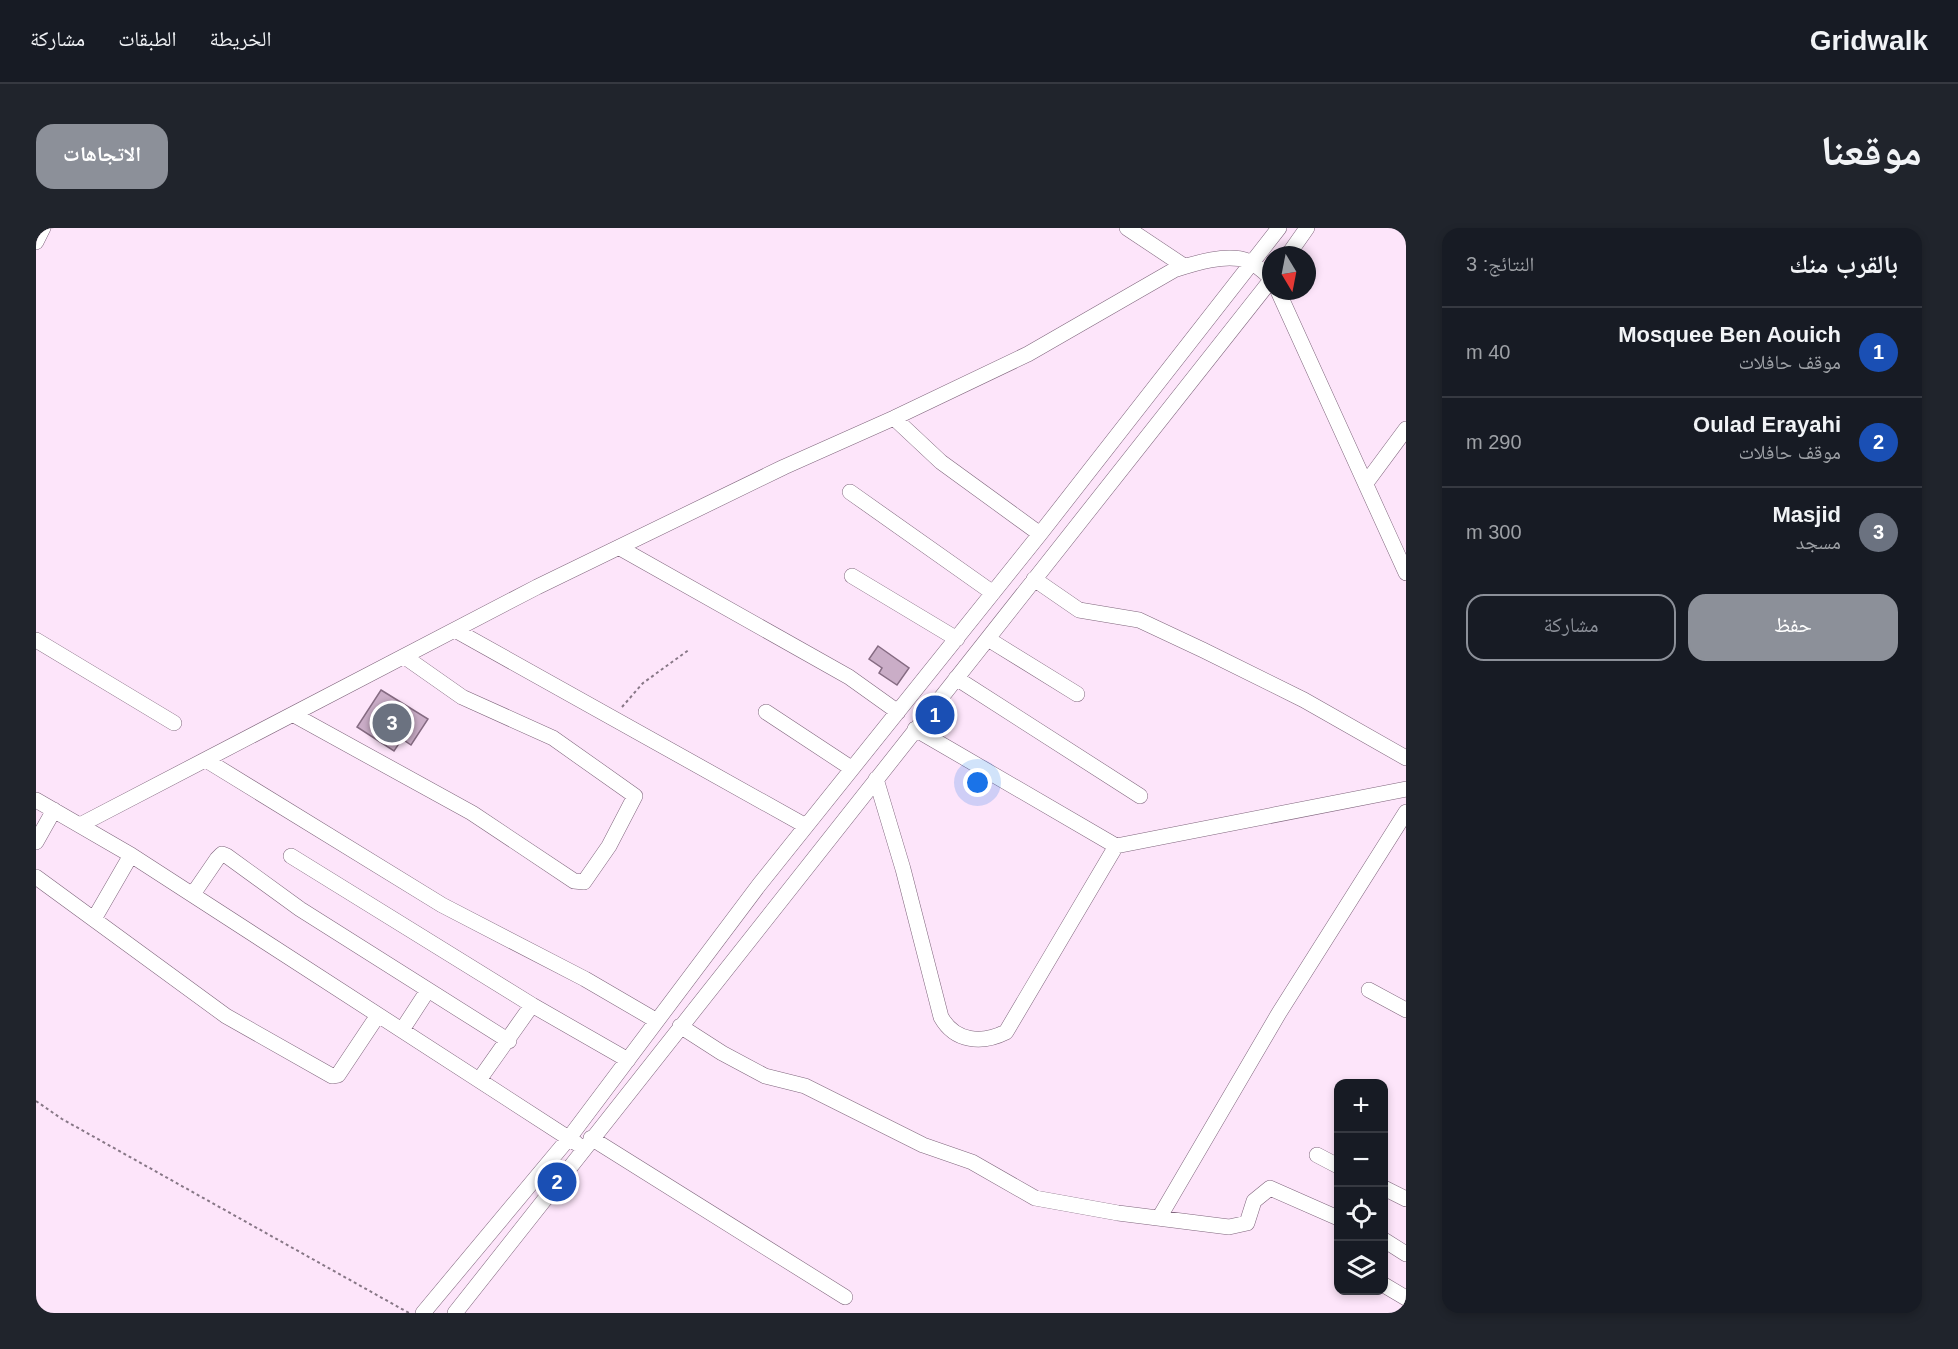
<!DOCTYPE html>
<html lang="ar">
<meta charset="utf-8">
<style>
:root{--surface:#171b24;--page:#20242c;--text:#f1f3f6;--muted:#9ea1a6;--line:#363941;--accent:#8c9099}
body{margin:0;font-family:Helvetica,"Noto Naskh Arabic",sans-serif;background:var(--page);color:var(--text);direction:rtl}
.controls{position:absolute;right:18px;bottom:18px;display:grid;overflow:hidden;border-radius:12px;box-shadow:0 3px 9px #0003}
.controls button{width:54px;height:54px;display:grid;place-items:center;padding:0;border:0;border-bottom:2px solid var(--line);background:var(--surface);color:var(--text);font:30px sans-serif}
.compass{position:absolute;left:1226px;top:18px;width:54px;height:54px;border-radius:50%;background:var(--surface);box-shadow:0 3px 9px #0003;rotate:170deg}
.you{position:absolute;left:942px;top:555px;width:21px;height:21px;margin:-15px;border:4px solid #fff;border-radius:50%;background:#1a73e8;box-shadow:0 0 0 9px #1a73e833}
.badge{display:grid;place-items:center;width:39px;height:39px;border-radius:50%;background:var(--accent);color:#fff;font-size:20px;font-weight:700}
.pin{position:absolute;translate:-50% -50%;border:3px solid #fff;box-shadow:0 2px 6px #0006}
.list{margin:0;padding:0;list-style:none}
h2{display:flex;justify-content:space-between;align-items:center;height:78px;margin:0;padding:0 24px;font-size:26px}
h2 small{font-size:20px;font-weight:400;color:var(--muted)}
.list li{display:grid;grid-template-columns:39px 1fr auto;gap:18px;align-items:center;box-sizing:border-box;height:90px;padding:0 24px;border-top:2px solid var(--line)}
.list b{display:block;font-size:22px;white-space:nowrap}
.list p{margin:0;font-size:20px;white-space:nowrap;color:var(--muted)}
.list em{font-size:20px;font-style:normal;color:var(--muted)}
.actions{display:flex;gap:12px;padding:18px 24px}
.actions a{flex:1;padding:14px 0;border:2px solid var(--accent);border-radius:18px;text-align:center;font-size:21px;color:var(--accent)}
.actions .main{background:var(--accent);color:#fff}
.icon{flex:none;width:33px;height:33px;fill:none;stroke:currentColor;stroke-width:2;stroke-linecap:round;stroke-linejoin:round}
.map{position:relative;flex:none;width:1370px;height:1085px;overflow:hidden;direction:ltr;border-radius:18px}
header{display:flex;align-items:center;gap:36px;box-sizing:border-box;height:84px;padding:0 30px;background:var(--surface);border-bottom:2px solid var(--line)}
header strong{font-size:28px}
nav{display:flex;gap:33px;margin-inline-start:auto;font-size:21px}
.intro{display:flex;align-items:center;justify-content:space-between;box-sizing:border-box;height:144px;padding:0 36px}
h1{margin:0;font-size:42px}
.button{padding:15px 27px;border-radius:18px;background:var(--accent);color:#fff;font-size:21px;font-weight:700}
main{display:flex;gap:36px;padding:0 36px}
aside{flex:1;background:var(--surface);border-radius:18px;box-shadow:0 3px 9px #0003}
.map>svg:first-child{display:block}
.building{fill:#caadc7;stroke:#856b82;stroke-width:1.5}
.lines{fill:none;stroke-linecap:round;stroke-linejoin:round}
.minor-casing{stroke:#7f657c;stroke-width:16}
.path{stroke:#877786;stroke-width:2;stroke-dasharray:3 3;stroke-linecap:butt}
.minor{stroke:#fff;stroke-width:15}
</style>
<header>
<strong>Gridwalk</strong>
<nav><a>الخريطة</a><a>الطبقات</a><a>مشاركة</a></nav>
</header>
<div class="intro"><h1>موقعنا</h1><a class="button">الاتجاهات</a></div>
<main>
<aside>
<h2>بالقرب منك<small>النتائج: 3</small></h2>
<ul class="list">
<li><span class="badge" style="background:#1a4fb4">1</span><div><b>Mosquee Ben Aouich</b><p>موقف حافلات</p></div><em>40 m</em></li>
<li><span class="badge" style="background:#1a4fb4">2</span><div><b>Oulad Erayahi</b><p>موقف حافلات</p></div><em>290 m</em></li>
<li><span class="badge" style="background:#6b7280">3</span><div><b>Masjid</b><p>مسجد</p></div><em>300 m</em></li>
</ul>
<div class="actions"><a class="main">حفظ</a><a>مشاركة</a></div>
</aside>
<div class="map">
<svg width="1370" height="1085" viewBox="0 0 1370 1085">
<rect width="100%" height="100%" fill="#fde5fa"/>
<path class="building" d="M842 418 873 440 861 457 843 445 846 440 833 431Z
M345 462 392 491 375 517 366 511 358 523 321 499Z"/>
<g class="lines">
<defs>
<path id="minor" d="M1091 0 1148 38
M0 14 7 0
M1252 27 1271 0
M1242 63 1370 345
M858 190 905 234 1004 306
M1330 255 1370 201
M814 264 957 365
M584 320 813 449 862 484
M816 348 921 411
M998 351 1043 382 1103 392 1167 422 1268 472 1370 530
M419 402 770 598
M952 411 1041 466
M0 412 138 495
M920 450 1104 568
M730 484 815 540
M258 487 436 585 538 653 548 654 573 618 599 568 517 510 426 469 369 429
M879 501 1080 618 1370 561
M170 532 406 677 549 751 621 793
M840 551 867 641 905 789C919 814 946 816 970 804L1080 618
M0 572 95 627 540 915
M44 597 501 359 748 239 858 190 992 126 1138 42C1159 35 1191 25 1212 33 1220 36 1228 44 1235 50
M0 614 18 582
M255 628 496 777
M0 649 190 788 296 848 302 847 342 787
M157 666 181 631 186 626 191 628 264 681 473 813
M58 691 95 627
M1333 762 1370 782
M644 798 686 825 729 848 769 858 887 917 936 934 999 970 1082 985 1193 999 1211 995 1218 973 1234 960 1302 990
M366 802 392 762
M443 852 496 777 592 832
M555 910 809 1069
M1281 927 1302 938
M1348 960 1370 971
M1123 990 1243 785 1370 584
M1348 1012 1370 1026
M1348 1057 1370 1070
M387 1085 533 910 723 657 1004 306 1243 0
M419 1085 1235 52"/>
</defs>
<use href="#minor" class="minor-casing"/>
<path class="path" d="M586 479 607 455 654 421
M0 873 26 891 373 1085"/>
<use href="#minor" class="minor"/>
</g>
</svg>
<div class="controls">
<button>+</button>
<button>−</button>
<button><svg class="icon" aria-label="locate" viewBox="0 0 24 24"><circle cx="12" cy="12" r="6"/><path d="M12 2v4M12 18v4M2 12h4M18 12h4"/></svg></button>
<button><svg class="icon" aria-label="layers" viewBox="0 0 24 24"><path d="M12 4l9 5-9 5-9-5zM3 14l9 5 9-5"/></svg></button>
</div>
<svg class="compass" viewBox="-18 -18 36 36"><path d="M0-13l5 13h-10z" fill="#e53935"/><path d="M0 13l5-13h-10z" fill="#9ea1a6"/></svg>
<div class="you"></div>
<div class="pin badge" style="left:899px;top:487px;background:#1a4fb4">1</div>
<div class="pin badge" style="left:521px;top:954px;background:#1a4fb4">2</div>
<div class="pin badge" style="left:356px;top:495px;background:#6b7280">3</div>
</div>
</main>
